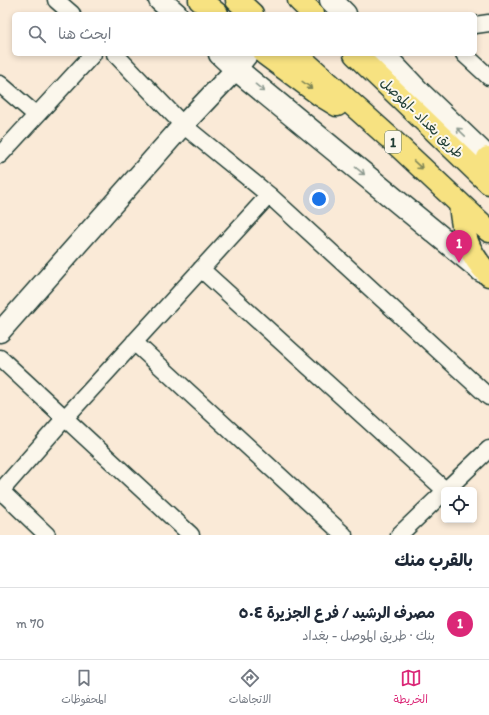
<!DOCTYPE html>
<html lang="ar">
<meta charset="utf-8">
<style>
:root{--surface:#fff;--page:#f2f2f3;--text:#1f2937;--muted:#747a83;--line:#e0e1e3;--accent:#db2777}
body{margin:0;font-family:Itim,"Playpen Sans Arabic",sans-serif;background:var(--page);color:var(--text);direction:rtl}
.controls{position:absolute;right:12px;bottom:12px;display:grid;overflow:hidden;border-radius:6px;box-shadow:0 2px 6px #0003}
.controls button{width:36px;height:36px;display:grid;place-items:center;padding:0;border:0;border-bottom:1px solid var(--line);background:var(--surface);color:var(--text);font:20px sans-serif}
.you{position:absolute;left:319px;top:199px;width:14px;height:14px;margin:-10px;border:3px solid #fff;border-radius:50%;background:#1a73e8;box-shadow:0 0 0 6px #1a73e833}
.badge{display:grid;place-items:center;width:26px;height:26px;border-radius:50%;background:var(--accent);color:#fff;font-size:13px;font-weight:700}
.pin{position:absolute;translate:-50% -33px;filter:drop-shadow(0 1px 2px #0008)}
.pin::after{content:'';position:absolute;top:21px;width:14px;height:12px;background:inherit;clip-path:polygon(0 0,100% 0,50% 100%)}
.list{margin:0;padding:0;list-style:none}
h2{display:flex;justify-content:space-between;align-items:center;height:52px;margin:0;padding:0 16px;font-size:17px}
h2 small{font-size:13px;font-weight:400;color:var(--muted)}
.list li{display:grid;grid-template-columns:26px 1fr auto;gap:12px;align-items:center;box-sizing:border-box;height:72px;padding:0 16px;border-top:1px solid var(--line)}
.list b{display:block;font-size:15px;white-space:nowrap}
.list p{margin:0;font-size:13px;white-space:nowrap;color:var(--muted)}
.list em{font-size:13px;font-style:normal;color:var(--muted)}
.icon{flex:none;width:22px;height:22px;fill:none;stroke:currentColor;stroke-width:2;stroke-linecap:round;stroke-linejoin:round}
.map{position:relative;flex:none;width:489px;height:535px;overflow:hidden;direction:ltr}
.search{position:absolute;background:var(--surface);box-shadow:0 2px 6px #0003;left:12px;right:12px;top:12px;height:44px;display:flex;align-items:center;gap:10px;box-sizing:border-box;padding:0 14px;border-radius:6px;color:var(--muted);font-size:15px}
.sheet{height:124px;background:var(--surface)}
nav{display:flex;justify-content:space-around;align-items:center;box-sizing:border-box;height:56px;border-top:1px solid var(--line);background:var(--surface);font-size:11px;color:var(--muted)}
nav a{display:grid;justify-items:center;gap:2px}
nav .on{color:var(--accent)}
.map>svg:first-child{display:block}
.lines{fill:none;stroke-linecap:round;stroke-linejoin:round}
.minor-casing{stroke:#1f3d34;stroke-width:19}
.tertiary-casing{stroke:#1f3d34;stroke-width:23}
.secondary-casing{stroke:#1f3d34;stroke-width:25}
.trunk-casing{stroke:#1f3d34;stroke-width:25}
.minor{stroke:#fbf7ec;stroke-width:16}
.tertiary{stroke:#fbf7ec;stroke-width:20}
.secondary{stroke:#fbf7ec;stroke-width:22}
.trunk{stroke:#f7e281;stroke-width:22}
.oneway{stroke:#808757}
.oneway2{stroke:#8d9a90}
.labels{text-anchor:middle;dominant-baseline:central;stroke-width:4;stroke-linejoin:round;paint-order:stroke}
.shield{fill:#fbf7ec;stroke:#61756b;stroke-width:1}
.shield-label{font-size:13px;font-weight:bold;fill:#1f3d34}
.street-label{font-size:14px;fill:#1f3d34;stroke:#fbf7ec}
</style>
<div class="map">
<svg width="489" height="535" viewBox="0 0 489 535">
<rect width="100%" height="100%" fill="#faead7"/>
<filter id="ink" filterUnits="userSpaceOnUse"><feTurbulence type="fractalNoise" baseFrequency=".025" numOctaves="2"/><feDisplacementMap in="SourceGraphic" scale="8" xChannelSelector="R" yChannelSelector="G"/><feConvolveMatrix kernelMatrix="1 2 1 2 8 2 1 2 1" color-interpolation-filters="sRGB"/></filter>
<g filter="url(#ink)">
<g class="lines">
<defs>
<path id="minor" d="M56 0 72 14
M475 25 489 23
M115 54 183 125 269 195 489 397
M464 54 489 77
M0 84 36 115
M0 155 93 54
M201 269 445 490
M134 342 344 535
M0 358 191 535
M446 490 489 449
M1 491 47 535
M0 492 64 419 269 195
M399 535 444 492"/>
<path id="tertiary" d="M0 332 183 125 236 69 248 54"/>
<path id="secondary" d="M160 0 176 14
M331 0 345 14
M220 54 236 69 482 271
M383 54 420 93 489 159"/>
<path id="trunk" d="M200 0 217 14
M237 0 252 14
M299 0 313 14
M265 54 319 94 337 105
M296 54 392 140 489 231
M355 54 489 183
M488 158 489 159
M460 204C463 235 467 252 489 275"/>
</defs>
<use href="#minor" class="minor-casing"/>
<use href="#tertiary" class="tertiary-casing"/>
<use href="#secondary" class="secondary-casing"/>
<use href="#trunk" class="trunk-casing"/>
<use href="#minor" class="minor"/>
<use href="#tertiary" class="tertiary"/>
<use href="#secondary" class="secondary"/>
<use href="#trunk" class="trunk"/>
</g>
<defs><path id="oneway-shaft" d="M-6 0H5M1.5-3L5.5 0L1.5 3" fill="none" stroke-width="1.6" stroke-linecap="round" stroke-linejoin="round"/></defs>
<g class="oneway">
<use href="#oneway-shaft" transform="translate(307 85) rotate(36)"/>
<use href="#oneway-shaft" transform="translate(418 165) rotate(43)"/>
</g>
<g class="oneway2">
<use href="#oneway-shaft" transform="translate(260 88) rotate(39)"/>
<use href="#oneway-shaft" transform="translate(461 132) rotate(-136)"/>
<use href="#oneway-shaft" transform="translate(360 171) rotate(39)"/>
</g>
</g>
<g class="labels">
<rect class="shield" x="385" y="131" width="16" height="22" rx="3"/>
<g class="shield-label">
<text x="393" y="142">1</text>
</g>
<g class="street-label">
<text transform="translate(422 118) rotate(44)">طريق بغداد -الموصل</text>
</g>
</g>
</svg>
<div class="controls">
<button><svg class="icon" aria-label="locate" viewBox="0 0 24 24"><circle cx="12" cy="12" r="6"/><path d="M12 2v4M12 18v4M2 12h4M18 12h4"/></svg></button>
</div>
<div class="you"></div>
<div class="pin badge" style="left:459px;top:263px">1</div>
<div class="search"><svg class="icon" aria-label="search" viewBox="0 0 24 24"><circle cx="10" cy="10" r="6"/><path d="M15 15l6 6"/></svg>ابحث هنا</div>
</div>
<section class="sheet">
<h2>بالقرب منك<small></small></h2>
<ul class="list">
<li><span class="badge">1</span><div><b>مصرف الرشيد / فرع الجزيرة ٥٠٤</b><p>بنك · طريق الموصل - بغداد</p></div><em>70 m</em></li>
</ul>
</section>
<nav>
<a class="on"><svg class="icon" aria-label="map" viewBox="0 0 24 24"><path d="M3 6l6-2 6 2 6-2v14l-6 2-6-2-6 2zM9 4v14M15 6v14"/></svg>الخريطة</a>
<a><svg class="icon" aria-label="directions" viewBox="0 0 24 24"><path d="M12 3l9 9-9 9-9-9zM9 14v-3h6M13 9l2 2-2 2"/></svg>الاتجاهات</a>
<a><svg class="icon" aria-label="saved" viewBox="0 0 24 24"><path d="M7 4h10v16l-5-4-5 4z"/></svg>المحفوظات</a>
</nav>
